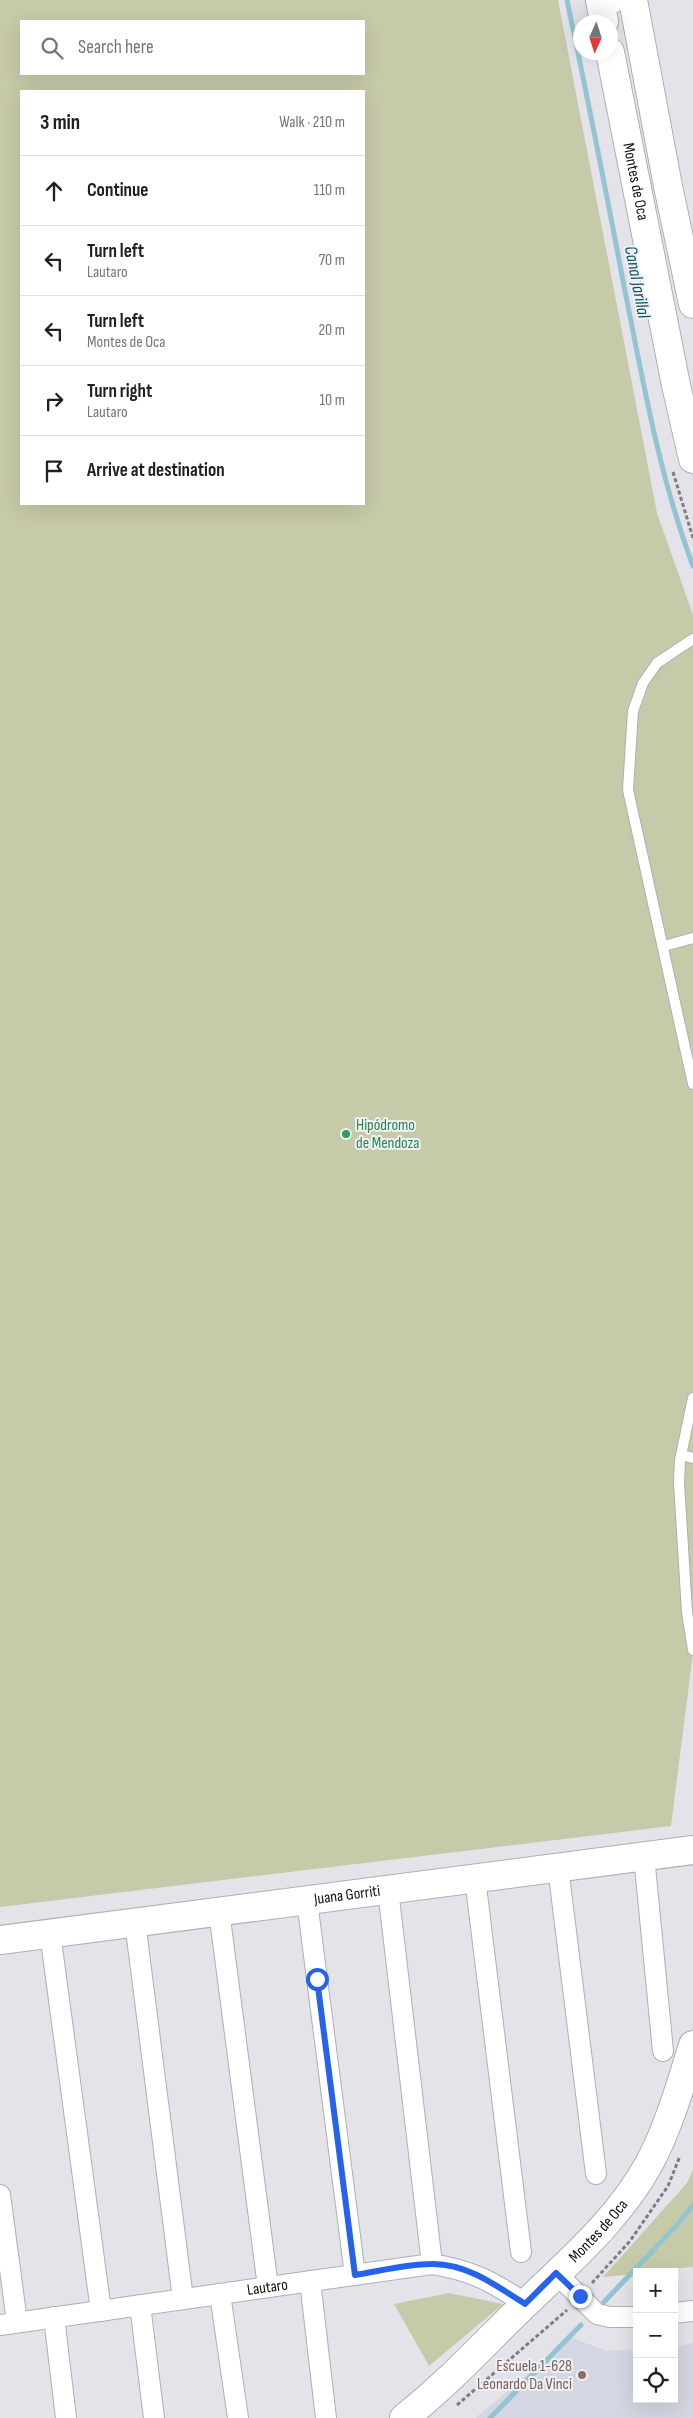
<!DOCTYPE html>
<meta charset="utf-8">
<style>
:root{--surface:#fff;--page:#f2f2f2;--text:#202124;--muted:#757577;--line:#e0e0e0}
body{margin:0;font-family:"Sofia Sans Condensed",sans-serif;background:var(--page);color:var(--text)}
.controls{position:absolute;right:15px;bottom:15px;display:grid;overflow:hidden;border-radius:0px;box-shadow:0 5px 20px #0002}
.controls button{width:45px;height:45px;display:grid;place-items:center;padding:0;border:0;border-bottom:1px solid var(--line);background:var(--surface);color:var(--text);font:25px sans-serif}
.compass{position:absolute;left:573px;top:15px;width:45px;height:45px;border-radius:50%;background:var(--surface);box-shadow:0 5px 20px #0002;rotate:183deg}
.stop{position:absolute;width:15px;height:15px;margin:-11px;border:4px solid #2563eb;border-radius:50%;background:#fff}
.stop.end{background:#2563eb;border-color:#fff;box-shadow:0 1px 5px #0008}
.list{margin:0;padding:0;list-style:none}
h2{display:flex;justify-content:space-between;align-items:center;height:65px;margin:0;padding:0 20px;font-size:21px}
h2 small{font-size:16px;font-weight:400;color:var(--muted)}
.list li{display:grid;grid-template-columns:32px 1fr auto;gap:15px;align-items:center;box-sizing:border-box;height:70px;padding:0 20px;border-top:1px solid var(--line)}
.list b{display:block;font-size:19px;white-space:nowrap}
.list p{margin:0;font-size:16px;white-space:nowrap;color:var(--muted)}
.list em{font-size:16px;font-style:normal;color:var(--muted)}
.icon{flex:none;width:28px;height:28px;fill:none;stroke:currentColor;stroke-width:2;stroke-linecap:round;stroke-linejoin:round}
.map{position:relative;flex:none;width:693px;height:2418px;overflow:hidden}
.search{position:absolute;background:var(--surface);box-shadow:0 5px 20px #0002;left:20px;top:20px;width:345px;height:55px;display:flex;align-items:center;gap:12px;box-sizing:border-box;padding:0 18px;border-radius:0px;color:var(--muted);font-size:19px}
.panel{position:absolute;background:var(--surface);box-shadow:0 5px 20px #0002;left:20px;top:90px;width:345px;height:415px;border-radius:0px}
.map>svg:first-child{display:block}
.built{fill:#d4d6e2}
.green{fill:#c7caa9;fill-rule:evenodd}
.lines{fill:none;stroke-linecap:round;stroke-linejoin:round}
.stream{stroke:#92c5d1;stroke-width:5}
.lane-casing{stroke:#aeafb4;stroke-width:12}
.street-casing{stroke:#aeafb4;stroke-width:22}
.secondary-casing{stroke:#aeafb4;stroke-width:30}
.path{stroke:#7e7e82;stroke-width:3;stroke-dasharray:4 2.5;stroke-linecap:butt}
.lane{stroke:#fff;stroke-width:10}
.street{stroke:#fff;stroke-width:20}
.secondary{stroke:#fff;stroke-width:28}
.route{stroke:#2563eb;stroke-width:6}
.leisure-dot{fill:#2e9e5b;stroke:#f0f1f6;stroke-width:2}
.education-dot{fill:#8d6e63;stroke:#f0f1f6;stroke-width:2}
.labels{text-anchor:middle;dominant-baseline:central;stroke-width:4;stroke-linejoin:round;paint-order:stroke}
.street-label{font-size:16px;fill:#0f0f10;stroke:#f0f1f6}
.leisure-label{font-size:16px;fill:#27864d;stroke:#f0f1f6;text-anchor:start}
.education-label{font-size:16px;fill:#785e54;stroke:#f0f1f6;text-anchor:end}
.water-label{font-size:18px;font-style:italic;fill:#095360;stroke:#f0f1f6}
</style>
<div class="map">
<svg width="693" height="2418" viewBox="0 0 693 2418">
<rect width="100%" height="100%" fill="#e3e3e9"/>
<path class="built" d="M572 2338 607 2351 637 2349V2399H674V2347L693 2343V2418H475Z"/>
<path class="green" d="M0 0H558L657 513 693 615V1653L671 1826 0 1907ZM21 21H364V74H21ZM21 91H364V504H21Z
M693 2170V2267L637 2272V2274L603 2277 687 2183Z
M449 2293 503 2304 429 2366 394 2304Z"/>
<g class="lines">
<path class="stream" d="M567 0C587 95 606 191 624 286 643 381 659 475 693 566
M604 2302 677 2225 693 2205
M490 2418 581 2325"/>
<defs>
<path id="lane" d="M693 639 657 663 643 683 633 711 628 790 693 1084
M664 946 693 938
M693 1398 680 1460 679 1483 687 1612 693 1650
M681 1455 693 1458"/>
<g id="street">
<path d="M601 8 619 0"/>
<path d="M644 1856 663 2051"/>
<path d="M558 1867 596 2174"/>
<path d="M475 1878 521 2252"/>
<path d="M388 1890 432 2264"/>
<path d="M307 1901 355 2275"/>
<path d="M219 1911 268 2287"/>
<path d="M135 1922 183 2299"/>
<path d="M50 1933 101 2311"/>
<path d="M0 2195 17 2322"/>
<path d="M556 2273 597 2314 610 2317H637"/>
<path d="M310 2281 326 2418"/>
<path d="M220 2294 238 2418"/>
<path d="M140 2305 154 2418"/>
<path d="M674 2313 693 2311"/>
<path d="M54 2317 66 2418"/>
<path id="s1" d="M0 2325 432 2264C474 2271 490 2281 525 2303"/>
</g>
<g id="secondary">
<path d="M600 0 604 22"/>
<path d="M633 0 668 186 693 304"/>
<path id="s2" d="M610 52 676 385 693 459"/>
<path id="s3" d="M0 1940 693 1850"/>
<path id="s4" d="M404 2418C446 2385 482 2346 520 2309 566 2264 619 2220 650 2162 669 2126 681 2084 693 2045"/>
</g>
</defs>
<use href="#lane" class="lane-casing"/>
<use href="#street" class="street-casing"/>
<use href="#secondary" class="secondary-casing"/>
<path class="path" d="M673 472 693 538
M592 2283 630 2241 668 2186 680 2156
M457 2405 567 2310"/>
<use href="#lane" class="lane"/>
<use href="#street" class="street"/>
<use href="#secondary" class="secondary"/>
</g>
<g class="lines">
<path class="route" d="M317 1979 355 2275C380 2271 406 2264 431 2264 466 2263 497 2286 525 2304L556 2273 580 2296"/>
</g>
<circle class="leisure-dot" cx="346" cy="1134" r="5"/>
<circle class="education-dot" cx="582" cy="2375" r="5"/>
<g class="labels">
<g class="street-label">
<text stroke="none"><textPath href="#s2" startOffset="132">Montes de Oca</textPath></text>
<text stroke="none"><textPath href="#s3" startOffset="350">Juana Gorriti</textPath></text>
<text stroke="none"><textPath href="#s4" startOffset="270">Montes de Oca</textPath></text>
<text stroke="none"><textPath href="#s1" startOffset="270">Lautaro</textPath></text>
</g>
<g class="leisure-label">
<text x="356" y="1125">Hipódromo<tspan x="356" dy="18">de Mendoza</tspan></text>
</g>
<g class="education-label">
<text x="572" y="2366">Escuela 1-628<tspan x="572" dy="18">Leonardo Da Vinci</tspan></text>
</g>
<g class="water-label">
<text transform="translate(637 282) rotate(79)">Canal Jarillal</text>
</g>
</g>
</svg>
<div class="controls">
<button>+</button>
<button>−</button>
<button><svg class="icon" aria-label="locate" viewBox="0 0 24 24"><circle cx="12" cy="12" r="6"/><path d="M12 2v4M12 18v4M2 12h4M18 12h4"/></svg></button>
</div>
<svg class="compass" viewBox="-18 -18 36 36"><path d="M0-13l5 13h-10z" fill="#e53935"/><path d="M0 13l5-13h-10z" fill="#757577"/></svg>
<div class="stop" style="left:317px;top:1979px"></div>
<div class="stop end" style="left:580px;top:2296px"></div>
<div class="search"><svg class="icon" aria-label="search" viewBox="0 0 24 24"><circle cx="10" cy="10" r="6"/><path d="M15 15l6 6"/></svg>Search here</div>
<section class="panel">
<h2>3 min<small>Walk · 210 m</small></h2>
<ul class="list">
<li><svg class="icon" aria-label="ahead" viewBox="0 0 24 24"><path d="M12 20V5M6 11l6-6 6 6"/></svg><div><b>Continue</b></div><em>110 m</em></li>
<li><svg class="icon" aria-label="left" viewBox="0 0 24 24"><path d="M17 20v-9H6M10 6l-5 5 5 5"/></svg><div><b>Turn left</b><p>Lautaro</p></div><em>70 m</em></li>
<li><svg class="icon" aria-label="left" viewBox="0 0 24 24"><path d="M17 20v-9H6M10 6l-5 5 5 5"/></svg><div><b>Turn left</b><p>Montes de Oca</p></div><em>20 m</em></li>
<li><svg class="icon" aria-label="right" viewBox="0 0 24 24"><path d="M7 20v-9h11M14 6l5 5-5 5"/></svg><div><b>Turn right</b><p>Lautaro</p></div><em>10 m</em></li>
<li><svg class="icon" aria-label="arrive" viewBox="0 0 24 24"><path d="M6 21V4h12l-3 4 3 4H6"/></svg><div><b>Arrive at destination</b></div></li>
</ul>
</section>
</div>
